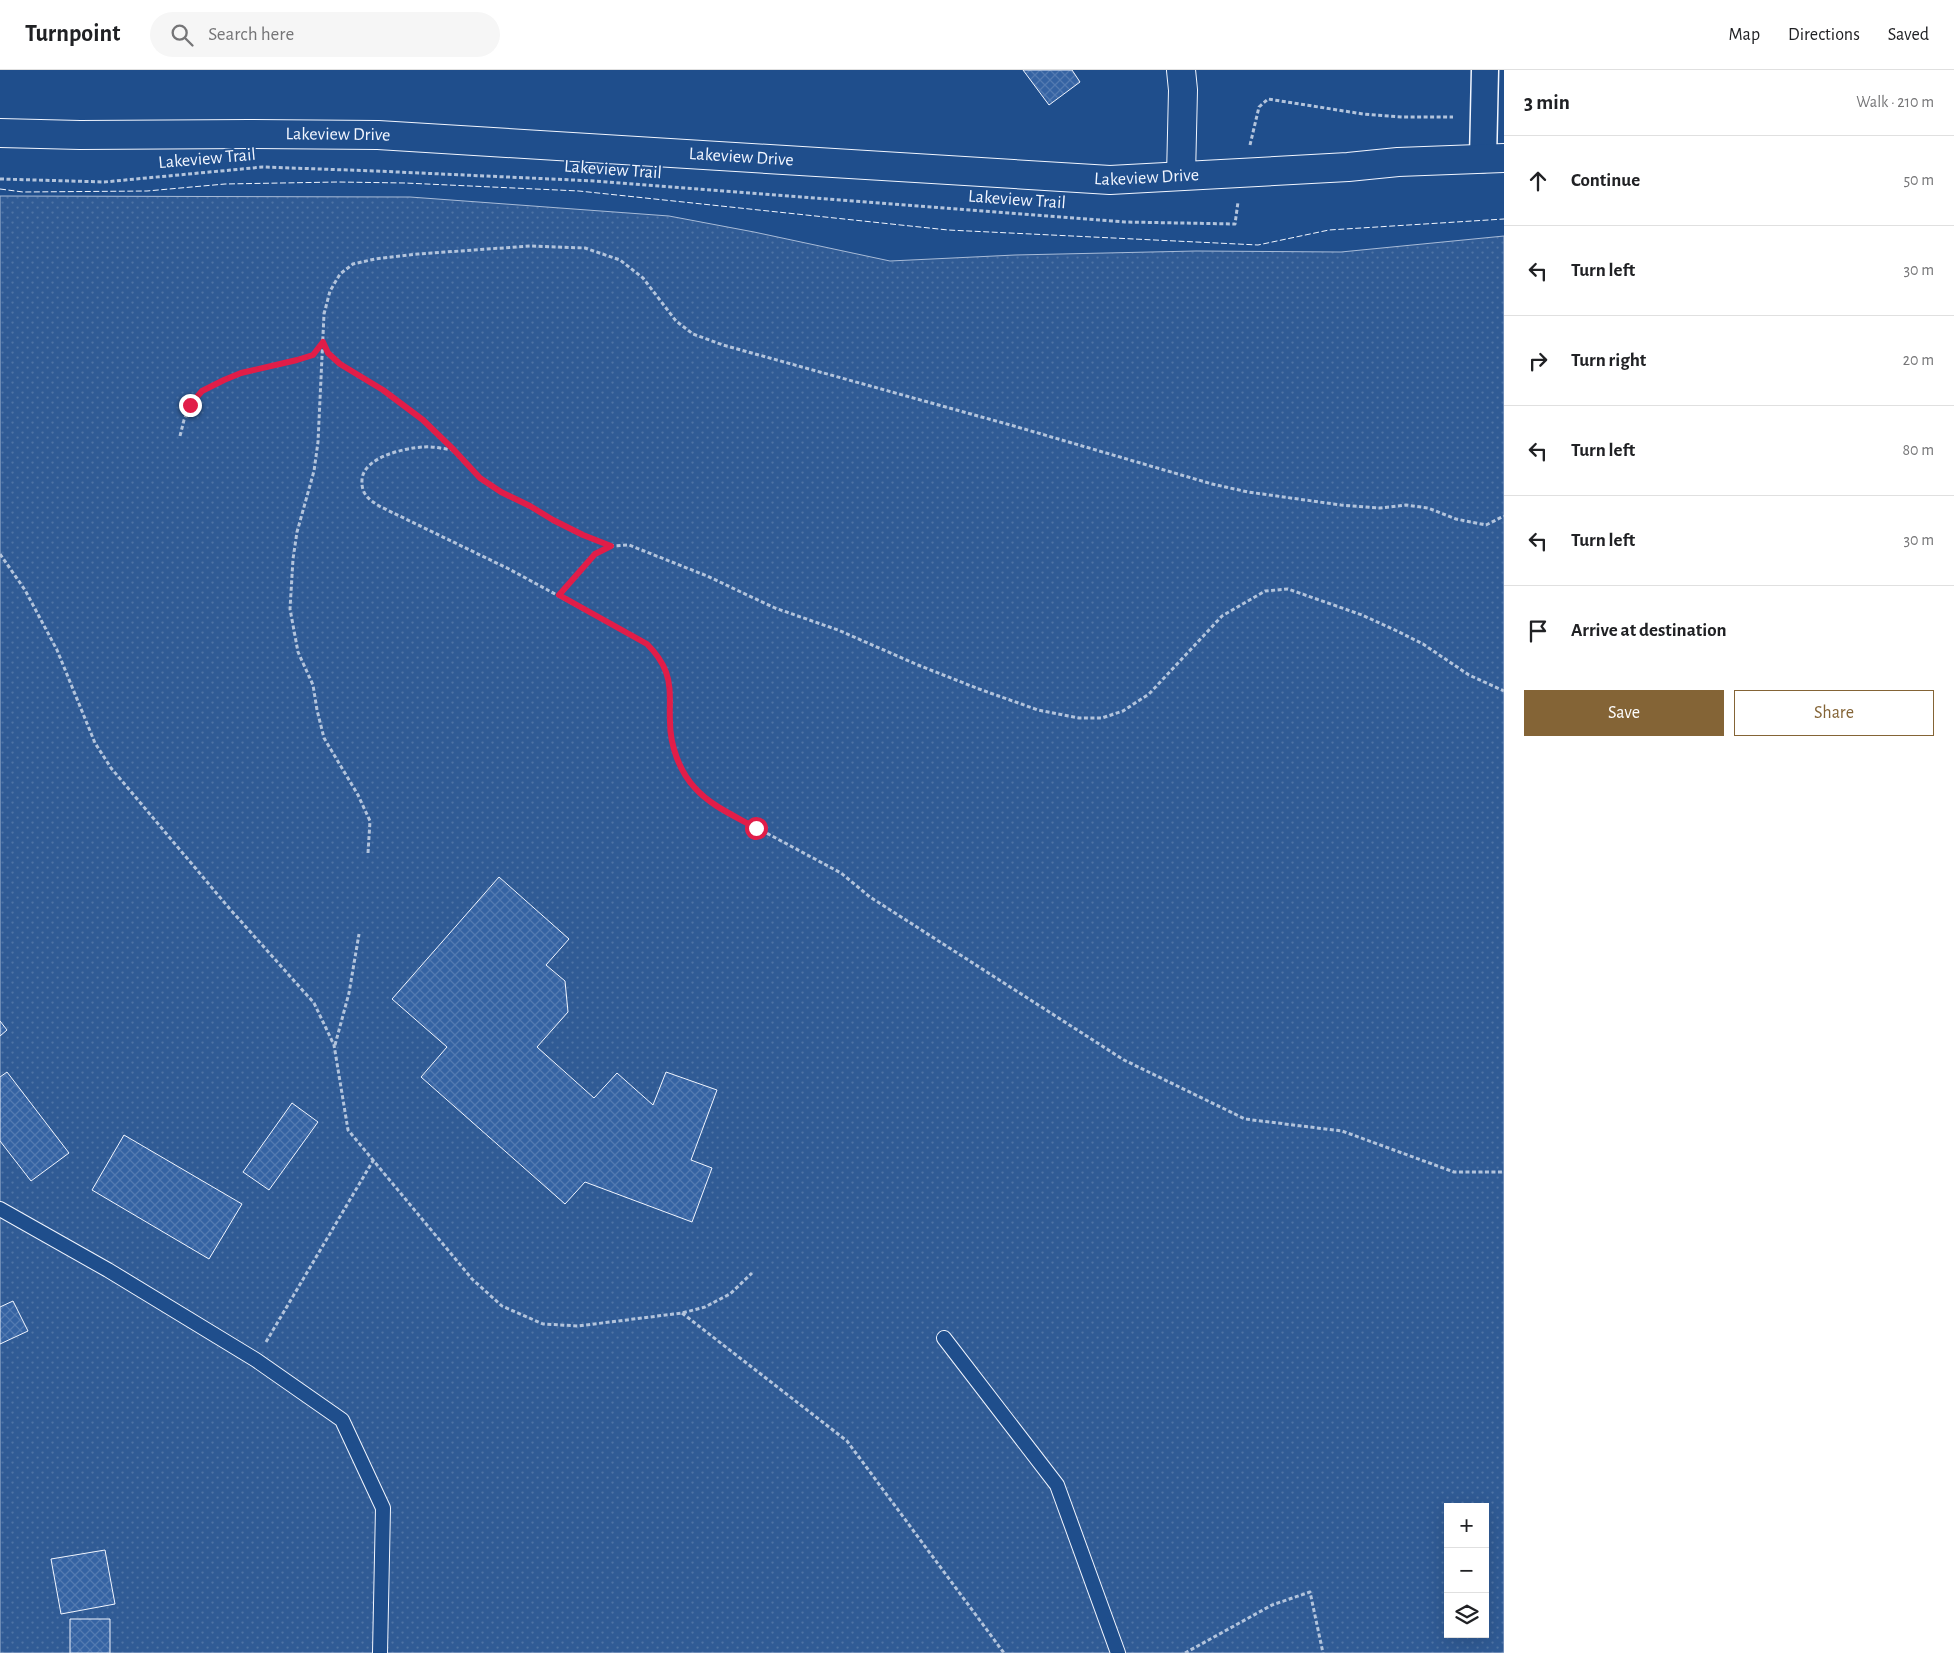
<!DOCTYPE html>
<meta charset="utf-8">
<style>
:root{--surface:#fff;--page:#f6f6f6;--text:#202124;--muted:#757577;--line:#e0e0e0;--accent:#846436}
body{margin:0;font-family:"Alegreya Sans",sans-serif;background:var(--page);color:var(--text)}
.controls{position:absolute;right:15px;bottom:15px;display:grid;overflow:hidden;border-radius:0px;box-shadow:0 5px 20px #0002}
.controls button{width:45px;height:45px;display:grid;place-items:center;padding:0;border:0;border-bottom:1px solid var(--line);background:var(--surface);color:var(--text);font:25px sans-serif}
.stop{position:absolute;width:15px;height:15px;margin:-11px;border:4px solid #e11d48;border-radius:50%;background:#fff}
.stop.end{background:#e11d48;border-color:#fff;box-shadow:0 1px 5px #0008}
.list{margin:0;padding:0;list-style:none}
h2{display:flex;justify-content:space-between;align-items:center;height:65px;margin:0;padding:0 20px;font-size:21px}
h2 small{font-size:16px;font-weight:400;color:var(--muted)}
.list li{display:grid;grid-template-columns:32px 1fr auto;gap:15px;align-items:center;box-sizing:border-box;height:90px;padding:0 20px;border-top:1px solid var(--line)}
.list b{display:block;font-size:19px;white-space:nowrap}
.list em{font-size:16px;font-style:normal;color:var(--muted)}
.actions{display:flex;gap:10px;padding:15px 20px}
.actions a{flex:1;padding:11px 0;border:1px solid var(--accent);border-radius:0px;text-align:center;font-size:18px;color:var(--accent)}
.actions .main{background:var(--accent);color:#fff}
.icon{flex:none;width:28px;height:28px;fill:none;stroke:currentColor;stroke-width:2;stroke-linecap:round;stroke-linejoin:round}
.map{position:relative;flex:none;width:1504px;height:1583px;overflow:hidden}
header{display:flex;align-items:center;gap:30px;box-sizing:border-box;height:70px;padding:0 25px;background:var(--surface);border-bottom:1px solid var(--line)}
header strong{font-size:24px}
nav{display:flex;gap:28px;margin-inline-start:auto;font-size:18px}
.search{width:350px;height:45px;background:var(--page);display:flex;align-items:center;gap:12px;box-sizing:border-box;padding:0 18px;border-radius:28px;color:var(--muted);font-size:19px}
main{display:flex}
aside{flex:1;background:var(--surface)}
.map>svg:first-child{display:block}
.grass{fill:url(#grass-dots);stroke:#a8bbd7;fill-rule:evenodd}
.building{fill:url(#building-cross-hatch);stroke:#f2f6ff}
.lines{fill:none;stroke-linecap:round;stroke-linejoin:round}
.service-casing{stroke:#f2f6ff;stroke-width:16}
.minor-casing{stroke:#f2f6ff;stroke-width:29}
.tertiary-casing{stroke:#f2f6ff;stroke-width:30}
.path{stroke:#b3c4dc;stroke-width:3;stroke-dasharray:4 2.5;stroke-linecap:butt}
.service{stroke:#1f4e8c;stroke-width:14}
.minor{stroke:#1f4e8c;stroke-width:26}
.tertiary{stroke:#1f4e8c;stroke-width:28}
.fence{stroke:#f2f6ff;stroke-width:1;stroke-dasharray:6 2.5;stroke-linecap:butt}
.route{stroke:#e11d48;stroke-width:6}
.labels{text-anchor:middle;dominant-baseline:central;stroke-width:4;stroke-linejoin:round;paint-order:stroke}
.street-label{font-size:18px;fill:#f2f6ff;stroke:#1f4e8c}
</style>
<header>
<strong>Turnpoint</strong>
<div class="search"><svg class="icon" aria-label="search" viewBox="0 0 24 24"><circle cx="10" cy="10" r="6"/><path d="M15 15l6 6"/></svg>Search here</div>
<nav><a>Map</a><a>Directions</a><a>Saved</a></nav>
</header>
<main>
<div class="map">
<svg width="1504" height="1583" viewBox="0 0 1504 1583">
<defs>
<pattern id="grass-dots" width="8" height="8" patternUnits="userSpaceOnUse" patternTransform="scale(1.25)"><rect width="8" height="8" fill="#305b95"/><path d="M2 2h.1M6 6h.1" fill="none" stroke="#4e73a5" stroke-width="1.8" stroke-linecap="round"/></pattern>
<pattern id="building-cross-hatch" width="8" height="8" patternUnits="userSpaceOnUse" patternTransform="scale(1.25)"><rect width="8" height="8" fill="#3563a3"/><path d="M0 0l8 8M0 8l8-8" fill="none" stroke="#537ab1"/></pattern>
</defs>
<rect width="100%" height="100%" fill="#1f4e8c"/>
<path class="grass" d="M0 126 410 127 669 146 754 162 890 191 1015 185 1196 181 1341 182 1504 166V1583H0ZM1448 1437H1485V1564H1448Z"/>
<path class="building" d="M1023 0H1072L1080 12 1049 35Z
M499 807 569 869 546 895 565 911 568 942 537 977 594 1028 617 1003 653 1035 666 1002 717 1020 691 1090 712 1098 692 1152 585 1112 565 1134 421 1007 447 977 392 929Z
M0 951 7 960 0 966Z
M7 1002 69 1083 31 1111 0 1071V1007Z
M292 1033 318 1052 269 1120 243 1102Z
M124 1065 242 1134 209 1189 92 1120Z
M13 1231 28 1261 0 1274V1237Z
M105 1480 115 1534 61 1544 51 1489Z
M70 1549H110V1583H70Z"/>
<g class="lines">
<defs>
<path id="service" d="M0 1139 108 1200 256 1290 342 1350 383 1438 380 1583
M944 1268 1057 1415 1118 1583"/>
<path id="minor" d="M1483 89 1485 0"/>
<g id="tertiary">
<path id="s1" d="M0 63 80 65 250 64 378 65 1110 110 1348 97 1398 92 1504 88"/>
<path d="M1181 106 1183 20 1181 0"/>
</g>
</defs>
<use href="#service" class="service-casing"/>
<use href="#minor" class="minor-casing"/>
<use href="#tertiary" class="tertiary-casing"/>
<path class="path" d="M1250 75 1259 37 1268 29 1363 44 1402 47H1453
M0 109 104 112 263 97 376 101 595 111 1125 152 1235 154 1238 132
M324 273 328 283 340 294 383 320 423 350 454 380 480 408 501 422 530 436 553 450 583 465 611 476
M180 366 184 350 190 335 202 321 241 303 297 290 313 285 323 273
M454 380C444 379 433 376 423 377 405 378 363 387 362 410 361 424 369 430 381 437L509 499 647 574 658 587 667 603 671 631 670 652 672 673 679 693 694 718 716 736 841 803 870 827 1124 990 1245 1049 1342 1061 1454 1102H1504
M0 484 25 520 57 580 95 673 111 698 229 838 314 933 334 975 348 1060 472 1209 502 1236 543 1254 578 1256 682 1243 705 1237 730 1224 752 1203
M559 525 595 484 611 476 629 475 707 506 775 538 838 560 918 595 979 619 1038 640 1079 648H1102L1123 641 1149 624 1222 546 1265 521 1288 519 1362 545 1397 561 1423 574 1469 605 1504 621
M368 783 370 751 358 725 324 668 317 640 313 615 298 582 290 539 293 489 297 462 314 401 318 372 324 244 330 221 340 204 353 194 375 189 418 184 530 176 585 178 620 190 643 208 676 251 693 264 723 275 1014 356 1212 414 1248 422 1341 435 1380 438 1406 435 1428 438 1456 449 1486 455 1504 446
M335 975 349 923 359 864
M682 1243 847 1371 1004 1583
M266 1272 374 1089
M1185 1583 1272 1535 1310 1522 1323 1583"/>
<use href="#service" class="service"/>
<use href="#minor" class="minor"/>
<use href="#tertiary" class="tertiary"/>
<path class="fence" d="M0 119 23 122 147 121 225 114 338 112 405 113 579 121 948 160 1258 175 1329 160 1504 149"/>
</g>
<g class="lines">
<path class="route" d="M190 335 202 321 224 310 241 303 297 290 313 285 323 272 328 283 340 294 383 320 423 350 454 380 480 408 501 422 530 436 553 450 583 465 611 476 595 484 559 525 647 574C655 582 662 591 666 602 672 618 669 635 670 652 670 674 679 701 695 718 711 736 735 746 756 758"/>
</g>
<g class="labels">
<g class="street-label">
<text stroke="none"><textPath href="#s1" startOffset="338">Lakeview Drive</textPath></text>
<text stroke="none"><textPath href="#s1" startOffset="742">Lakeview Drive</textPath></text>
<text transform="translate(207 89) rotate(-5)">Lakeview Trail</text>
<text transform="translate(613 100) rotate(4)">Lakeview Trail</text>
<text stroke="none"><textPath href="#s1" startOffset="1148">Lakeview Drive</textPath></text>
<text transform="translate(1017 130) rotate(4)">Lakeview Trail</text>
</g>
</g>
</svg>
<div class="controls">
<button>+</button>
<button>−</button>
<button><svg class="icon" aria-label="layers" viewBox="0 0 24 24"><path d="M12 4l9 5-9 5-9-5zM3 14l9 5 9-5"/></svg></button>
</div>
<div class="stop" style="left:756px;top:758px"></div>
<div class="stop end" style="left:190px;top:335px"></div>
</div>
<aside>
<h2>3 min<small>Walk · 210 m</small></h2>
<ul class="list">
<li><svg class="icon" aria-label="ahead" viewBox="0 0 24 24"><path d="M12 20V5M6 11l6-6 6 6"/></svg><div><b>Continue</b></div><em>50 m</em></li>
<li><svg class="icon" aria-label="left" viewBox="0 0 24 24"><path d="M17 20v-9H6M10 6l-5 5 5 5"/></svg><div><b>Turn left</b></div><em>30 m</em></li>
<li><svg class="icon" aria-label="right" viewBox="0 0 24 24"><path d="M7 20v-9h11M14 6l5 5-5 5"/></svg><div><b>Turn right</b></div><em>20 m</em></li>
<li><svg class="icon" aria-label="left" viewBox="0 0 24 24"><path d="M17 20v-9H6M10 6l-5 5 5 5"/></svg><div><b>Turn left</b></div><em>80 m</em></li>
<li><svg class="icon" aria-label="left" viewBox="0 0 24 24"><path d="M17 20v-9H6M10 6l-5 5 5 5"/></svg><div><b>Turn left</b></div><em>30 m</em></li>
<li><svg class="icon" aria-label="arrive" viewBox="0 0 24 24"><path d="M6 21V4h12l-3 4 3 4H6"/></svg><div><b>Arrive at destination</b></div></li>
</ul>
<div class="actions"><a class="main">Save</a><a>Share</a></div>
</aside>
</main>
